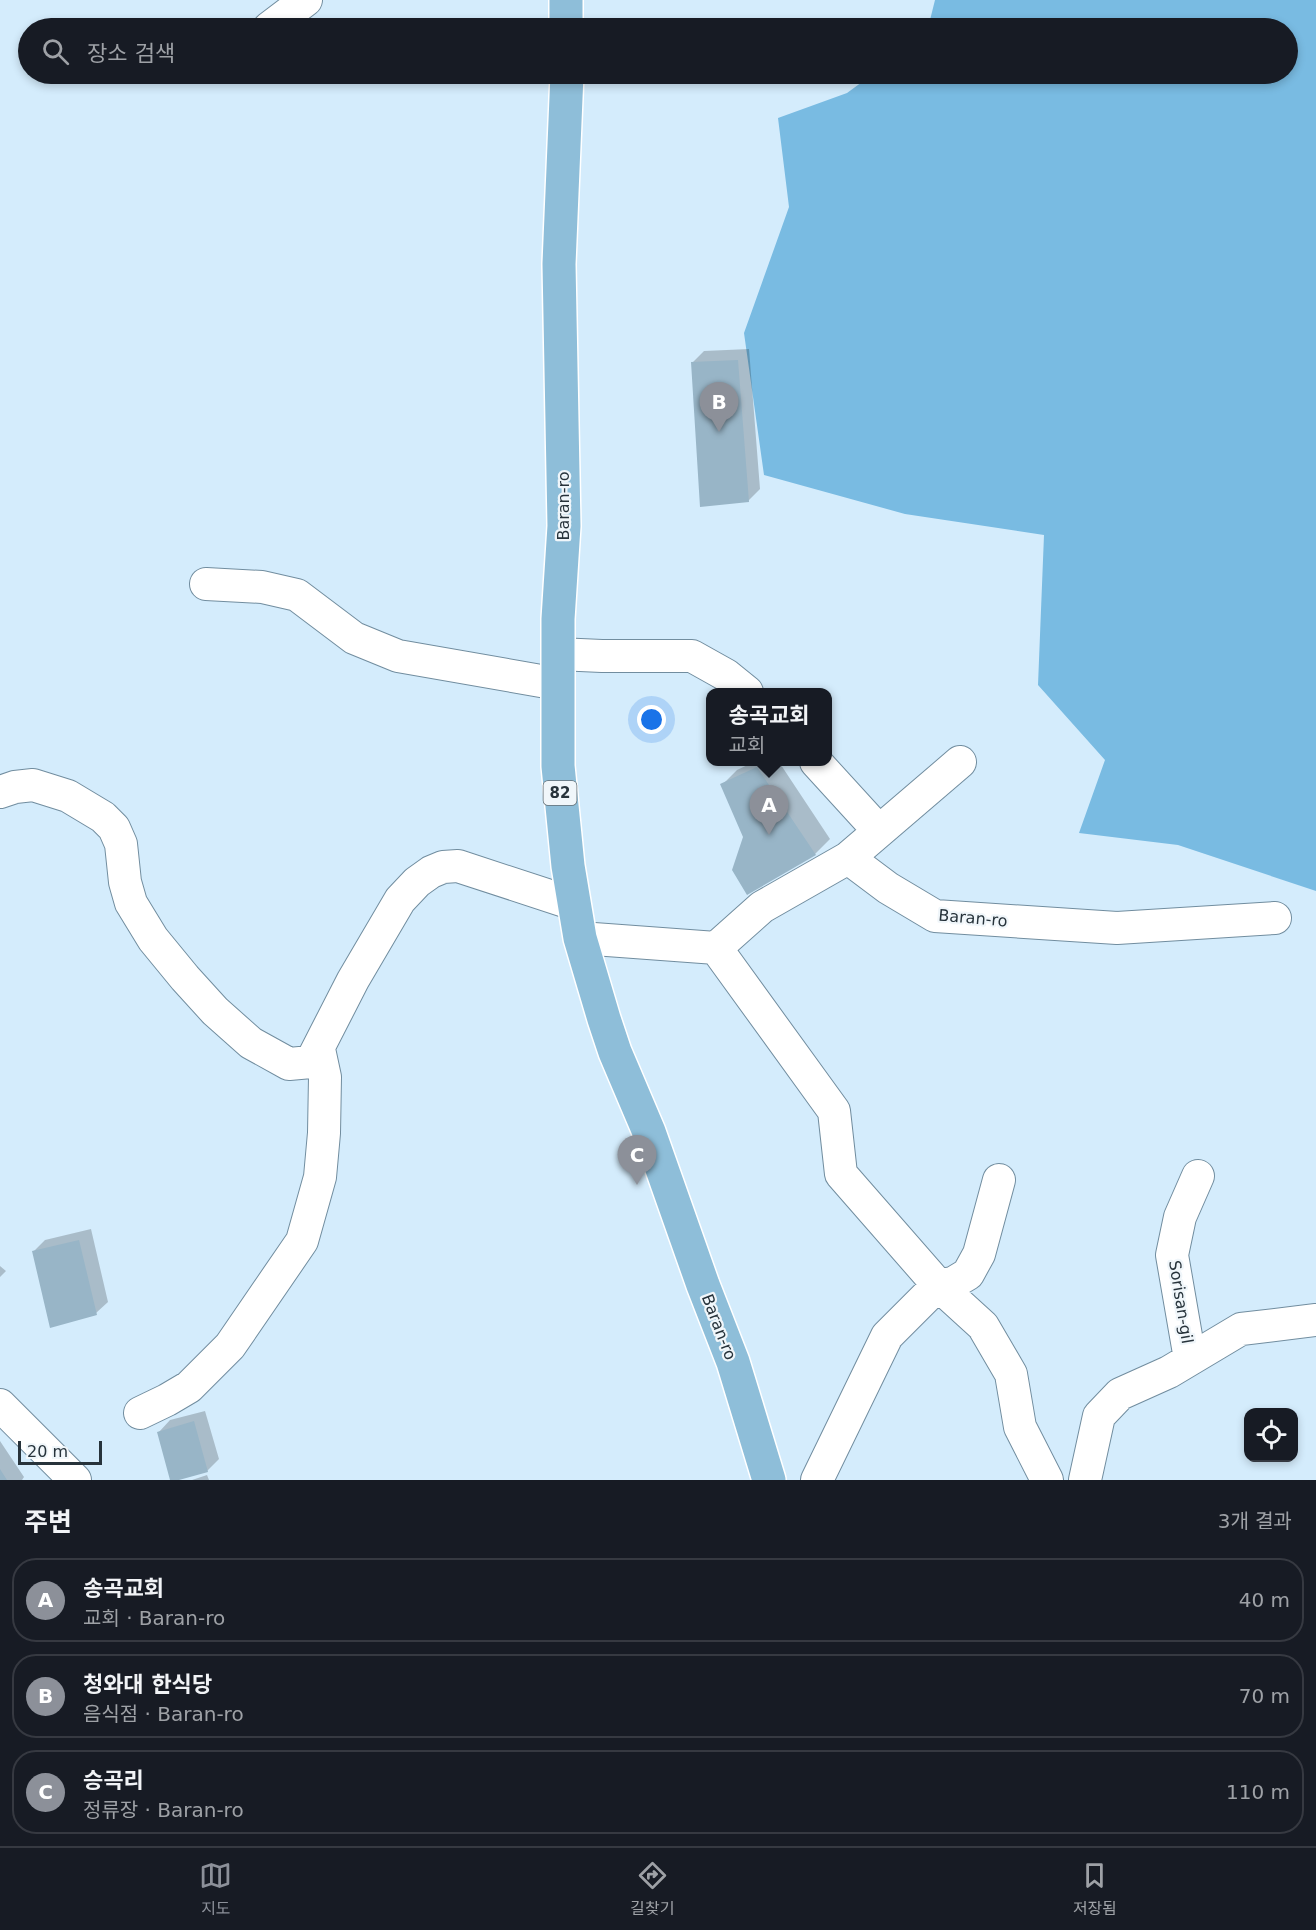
<!DOCTYPE html>
<html lang="ko">
<meta charset="utf-8">
<style>
:root{--surface:#171b24;--page:#20242c;--text:#f1f3f6;--muted:#9ea1a6;--line:#363941;--accent:#8c9099}
body{margin:0;font-family:"DejaVu Sans","Noto Sans KR",sans-serif;background:var(--page);color:var(--text)}
.controls{position:absolute;right:18px;bottom:18px;display:grid;overflow:hidden;border-radius:12px;box-shadow:0 3px 9px #0003}
.controls button{width:54px;height:54px;display:grid;place-items:center;padding:0;border:0;border-bottom:2px solid var(--line);background:var(--surface);color:var(--text);font:30px sans-serif}
.scale{position:absolute;left:18px;bottom:15px;width:84px;box-sizing:border-box;padding-left:6px;border:3px solid #27333b;border-top:0;font-size:16px;line-height:21px;white-space:nowrap;color:#27333b;-webkit-text-stroke:4px #f0f6fa;paint-order:stroke}
.you{position:absolute;left:652px;top:720px;width:21px;height:21px;margin:-15px;border:4px solid #fff;border-radius:50%;background:#1a73e8;box-shadow:0 0 0 9px #1a73e833}
.badge{display:grid;place-items:center;width:39px;height:39px;border-radius:50%;background:var(--accent);color:#fff;font-size:20px;font-weight:700}
.pin{position:absolute;translate:-50% -50px;filter:drop-shadow(0 2px 3px #0008)}
.pin::after{content:'';position:absolute;top:32px;width:21px;height:18px;background:inherit;clip-path:polygon(0 0,100% 0,50% 100%)}
.popup{position:absolute;left:706px;top:688px;width:126px;height:78px;box-sizing:border-box;display:grid;place-content:center;border-radius:12px;background:var(--surface);filter:drop-shadow(0 2px 4px #0005);font-size:20px;white-space:nowrap;color:var(--muted)}
.popup b{font-size:22px;color:var(--text)}
.popup::after{content:'';position:absolute;left:50%;top:100%;margin-left:-12px;border:12px solid transparent;border-top-color:var(--surface)}
.list{margin:0;padding:0;list-style:none}
h2{display:flex;justify-content:space-between;align-items:center;height:78px;margin:0;padding:0 24px;font-size:26px}
h2 small{font-size:20px;font-weight:400;color:var(--muted)}
.list li{display:grid;grid-template-columns:39px 1fr auto;gap:18px;align-items:center;box-sizing:border-box;height:84px;margin:0 12px 12px;padding:0 12px;border:2px solid var(--line);border-radius:24px}
.list b{display:block;font-size:22px;white-space:nowrap}
.list p{margin:0;font-size:20px;white-space:nowrap;color:var(--muted)}
.list em{font-size:20px;font-style:normal;color:var(--muted)}
.icon{flex:none;width:33px;height:33px;fill:none;stroke:currentColor;stroke-width:2;stroke-linecap:round;stroke-linejoin:round}
.map{position:relative;flex:none;width:1316px;height:1480px;overflow:hidden}
.search{position:absolute;background:var(--surface);box-shadow:0 3px 9px #0003;left:18px;right:18px;top:18px;height:66px;display:flex;align-items:center;gap:15px;box-sizing:border-box;padding:0 21px;border-radius:33px;color:var(--muted);font-size:22px}
.sheet{height:366px;background:var(--surface)}
nav{display:flex;justify-content:space-around;align-items:center;box-sizing:border-box;height:84px;border-top:2px solid var(--line);background:var(--surface);font-size:16px;color:var(--muted)}
nav a{display:grid;justify-items:center;gap:3px}
nav .on{color:var(--accent)}
.map>svg:first-child{display:block}
.forest{fill:#79bbe2}
.shadow{fill:#0003}
.building{fill:#98b5c7}
.lines{fill:none;stroke-linecap:round;stroke-linejoin:round}
.minor-casing{stroke:#718d9f;stroke-width:34}
.major-casing{stroke:#fff;stroke-width:36}
.minor{stroke:#fff;stroke-width:32}
.major{stroke:#8ebed9;stroke-width:33}
.labels{text-anchor:middle;dominant-baseline:central;stroke-width:4.5;stroke-linejoin:round;paint-order:stroke}
.shield{fill:#f0f6fa;stroke:#636e74;stroke-width:1.5}
.shield-label{font-size:15px;font-weight:bold;fill:#27333b}
.street-label{font-size:16px;fill:#27333b;stroke:#f0f6fa}
</style>
<div class="map">
<svg width="1316" height="1480" viewBox="0 0 1316 1480">
<rect width="100%" height="100%" fill="#d4ecfc"/>
<path class="forest" d="M935 0H1316V891L1178 845 1079 833 1105 760 1038 685 1044 535 905 514 764 475 744 333 789 207 778 118 847 93 873 74H1288V28H928Z"/>
<path class="shadow" d="M749 349 760 489 748 501 692 363 704 351Z
M754 762H779L830 839 815 854 745 836 722 785 737 770Z
M91 1229 108 1302 96 1313 33 1252 45 1240Z
M0 1266 6 1271 0 1277Z
M205 1411 219 1459 207 1471 172 1480 159 1432 170 1420Z
M0 1441 24 1477 22 1480H0Z
M207 1475 209 1480H192Z"/>
<path class="building" d="M738 360 749 502 700 507 691 362Z
M757 767 816 855 747 895 732 870 743 837 720 784Z
M79 1240 97 1315 50 1328 32 1251Z
M194 1421 208 1472 179 1480H170L157 1432Z
M0 1469 7 1480H0Z"/>
<g class="lines">
<defs>
<path id="minor" d="M269 28 306 0
M206 584 262 587 297 595 354 638 398 656 558 684
M558 654 602 656H692L726 675 747 692
M816 762 879 831
M0 792 15 787 33 785 68 796 103 817 114 828 121 844 125 882 131 903 153 939 185 978 215 1011 251 1043 289 1064 311 1062 353 980 400 900 417 882 431 872 443 867 458 866 574 904
M848 858 960 762
M580 938 716 948 834 1111 841 1174 938 1285 983 1326 1011 1374 1020 1427 1047 1480
M716 948 762 907 848 858 888 888 935 916 1117 928 1275 918
M1190 1359 1172 1255 1180 1217 1198 1176
M0 1405 75 1480
M140 1413 167 1400 189 1387 230 1346 302 1241 320 1177 324 1133 325 1077 319 1049
M817 1480 887 1336 938 1285 953 1283 968 1274 979 1254 999 1180
M1085 1480 1099 1416 1120 1394 1169 1372 1241 1329 1316 1320"/>
<path id="major" d="M566 0V28
M567 74 559 264 564 526 558 619V766L568 866 580 938 604 1019 615 1052 649 1132 703 1285 733 1362 769 1480"/>
</defs>
<use href="#minor" class="minor-casing"/>
<use href="#major" class="major-casing"/>
<use href="#minor" class="minor"/>
<use href="#major" class="major"/>
</g>
<g class="labels">
<rect class="shield" x="543.5" y="781" width="33" height="24" rx="4.5"/>
<g class="shield-label">
<text x="560" y="793">82</text>
</g>
<g class="street-label">
<text transform="translate(563 506) rotate(-90)">Baran-ro</text>
<text transform="translate(973 918) rotate(5)">Baran-ro</text>
<text transform="translate(1181 1302) rotate(81)">Sorisan-gil</text>
<text transform="translate(719 1327) rotate(69)">Baran-ro</text>
</g>
</g>
</svg>
<div class="controls">
<button><svg class="icon" aria-label="locate" viewBox="0 0 24 24"><circle cx="12" cy="12" r="6"/><path d="M12 2v4M12 18v4M2 12h4M18 12h4"/></svg></button>
</div>
<div class="scale">20 m</div>
<div class="you"></div>
<div class="pin badge" style="left:769px;top:835px">A</div>
<div class="popup"><b>송곡교회</b>교회</div>
<div class="pin badge" style="left:719px;top:432px">B</div>
<div class="pin badge" style="left:637px;top:1185px">C</div>
<div class="search"><svg class="icon" aria-label="search" viewBox="0 0 24 24"><circle cx="10" cy="10" r="6"/><path d="M15 15l6 6"/></svg>장소 검색</div>
</div>
<section class="sheet">
<h2>주변<small>3개 결과</small></h2>
<ul class="list">
<li><span class="badge">A</span><div><b>송곡교회</b><p>교회 · Baran-ro</p></div><em>40 m</em></li>
<li><span class="badge">B</span><div><b>청와대 한식당</b><p>음식점 · Baran-ro</p></div><em>70 m</em></li>
<li><span class="badge">C</span><div><b>승곡리</b><p>정류장 · Baran-ro</p></div><em>110 m</em></li>
</ul>
</section>
<nav>
<a class="on"><svg class="icon" aria-label="map" viewBox="0 0 24 24"><path d="M3 6l6-2 6 2 6-2v14l-6 2-6-2-6 2zM9 4v14M15 6v14"/></svg>지도</a>
<a><svg class="icon" aria-label="directions" viewBox="0 0 24 24"><path d="M12 3l9 9-9 9-9-9zM9 14v-3h6M13 9l2 2-2 2"/></svg>길찾기</a>
<a><svg class="icon" aria-label="saved" viewBox="0 0 24 24"><path d="M7 4h10v16l-5-4-5 4z"/></svg>저장됨</a>
</nav>
